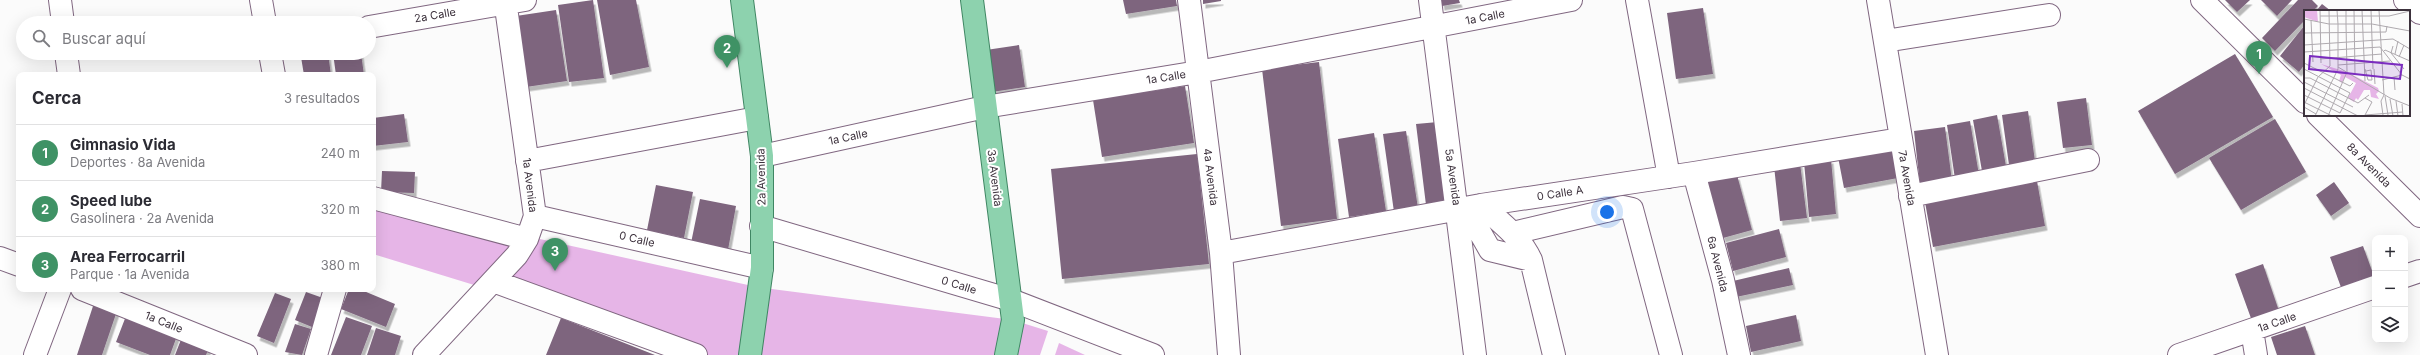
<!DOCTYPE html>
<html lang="es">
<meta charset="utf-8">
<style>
:root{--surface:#fff;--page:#f2f2f3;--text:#2b2b33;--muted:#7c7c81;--line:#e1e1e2;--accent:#3f9265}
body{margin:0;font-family:Inter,sans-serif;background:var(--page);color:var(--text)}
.controls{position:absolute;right:12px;bottom:12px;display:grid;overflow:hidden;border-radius:8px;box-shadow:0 4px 16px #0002}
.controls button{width:36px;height:36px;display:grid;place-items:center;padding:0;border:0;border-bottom:1px solid var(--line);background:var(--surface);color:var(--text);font:20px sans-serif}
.you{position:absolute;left:1607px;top:212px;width:14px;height:14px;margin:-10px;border:3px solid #fff;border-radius:50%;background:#1a73e8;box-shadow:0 0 0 6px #1a73e833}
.badge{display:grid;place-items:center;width:26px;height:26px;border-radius:50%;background:var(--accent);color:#fff;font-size:13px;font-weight:700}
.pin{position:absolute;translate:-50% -33px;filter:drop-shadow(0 1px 2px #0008)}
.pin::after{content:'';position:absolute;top:21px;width:14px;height:12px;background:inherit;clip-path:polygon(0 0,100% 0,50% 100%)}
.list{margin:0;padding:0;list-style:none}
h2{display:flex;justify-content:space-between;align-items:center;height:52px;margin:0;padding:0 16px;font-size:17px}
h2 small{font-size:13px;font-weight:400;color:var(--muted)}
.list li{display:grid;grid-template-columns:26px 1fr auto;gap:12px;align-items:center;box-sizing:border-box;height:56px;padding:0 16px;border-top:1px solid var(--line)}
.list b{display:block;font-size:15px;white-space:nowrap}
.list p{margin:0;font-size:13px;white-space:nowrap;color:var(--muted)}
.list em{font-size:13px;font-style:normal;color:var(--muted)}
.icon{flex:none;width:22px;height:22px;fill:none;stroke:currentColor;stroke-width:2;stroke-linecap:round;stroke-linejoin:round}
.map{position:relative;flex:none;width:2420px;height:355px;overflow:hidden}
.search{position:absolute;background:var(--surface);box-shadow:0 4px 16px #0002;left:16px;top:16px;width:360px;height:44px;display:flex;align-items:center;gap:10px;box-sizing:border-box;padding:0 14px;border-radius:22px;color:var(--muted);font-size:15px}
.panel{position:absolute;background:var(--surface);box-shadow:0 4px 16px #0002;left:16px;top:72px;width:360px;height:220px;border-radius:8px}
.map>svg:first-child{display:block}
.green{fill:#e6b5e7}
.building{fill:#7e657e;filter:url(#shadow)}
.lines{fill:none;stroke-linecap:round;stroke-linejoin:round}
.minor-casing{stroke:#806781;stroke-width:24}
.major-casing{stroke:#3f8663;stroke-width:24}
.minor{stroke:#fff;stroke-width:22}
.major{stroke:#8dd2ae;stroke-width:22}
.labels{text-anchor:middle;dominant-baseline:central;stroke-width:4;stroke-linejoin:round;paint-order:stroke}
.street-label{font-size:11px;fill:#3c313c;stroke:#fff}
.inset-road{fill:none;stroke:#afaaaf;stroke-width:1}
.view{fill:#7b2cbf;fill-opacity:0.15;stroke:#7b2cbf;stroke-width:2}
.inset-edge{fill:none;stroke:#3c313c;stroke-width:2}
</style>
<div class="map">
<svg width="2420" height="355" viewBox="0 0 2420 355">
<defs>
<filter id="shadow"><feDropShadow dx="2.5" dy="4.5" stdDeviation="0" flood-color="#0004"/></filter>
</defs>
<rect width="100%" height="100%" fill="#fbfbfb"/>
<path class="green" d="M373 202 757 287 1013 320 1048 331 1040 355H674L582 318 373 254Z
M1059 343 1085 355H1055Z"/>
<path class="building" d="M593 0 604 78 569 82 558 5Z
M597 0H636L649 67 610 75Z
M1123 0H1176L1177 6 1126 14Z
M1203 0H1221V1L1203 4Z
M1441 0H1459L1460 3 1442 6Z
M2225 0H2250L2237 12Z
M2261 0H2292L2277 16Z
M2298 0H2312L2318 6 2313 11H2305V20L2275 51 2262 38Z
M2322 4 2331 11H2316Z
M1703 8 1713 74 1676 79 1667 13Z
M556 10 567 81 526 87 516 16Z
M2305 25V64L2299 72 2280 56Z
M1019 45 1025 87 992 92 986 50Z
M328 53 331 75H304L301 57Z
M333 53H361L364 75H336Z
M2235 54 2273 117 2175 174 2138 111Z
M1319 62 1337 219 1281 226 1262 69Z
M1185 86 1194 143 1102 157 1093 100Z
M2086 98 2092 145 2063 148 2057 102Z
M2028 111 2035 161 2009 165 2002 115Z
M404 114 408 142 373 146V118Z
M1997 115 2006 166 1982 171 1973 120Z
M2275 119 2306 172 2241 210 2209 158Z
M1970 121 1979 175 1955 179 1947 125Z
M1438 122 1448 203 1426 205 1416 124Z
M1945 127 1952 181 1920 185 1914 131Z
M1406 131 1418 208 1394 212 1383 134Z
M1374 133 1386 211 1349 217 1338 139Z
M1892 147 1898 178 1844 188 1838 157Z
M1197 154 1209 264 1062 279 1051 169Z
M1831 159 1836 214 1809 217 1804 162Z
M1800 163 1807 218 1780 221 1774 166Z
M382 171 415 172 414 193 381 192Z
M1737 175 1752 230 1723 238 1708 182Z
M2037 181 2045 226 1933 247 1925 202Z
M2334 182 2349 203 2331 216 2316 195Z
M656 185 693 192 684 238 647 230Z
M700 199 736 206 728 250 691 243Z
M1779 229 1786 257 1733 271 1726 243Z
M2363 246 2375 279 2342 290 2330 257Z
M2263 264 2279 311 2252 321 2235 274Z
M1789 268 1793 285 1736 297 1733 281Z
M349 289H359L395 304 386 327 341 309Z
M306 292 323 298 312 327 295 320Z
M275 293 291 299 274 343 257 336Z
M95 300 118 308 102 355H77Z
M1796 315 1801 341 1751 352 1746 326Z
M126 316 177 336 170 355H150L116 342Z
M346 317 372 326 361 355H331Z
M561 318 655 355H546Z
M295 324 311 329 302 355 285 352Z
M2305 326 2315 355H2277L2271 337Z
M376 328 401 336 395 355H367Z
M182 337 209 348 206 355H175Z"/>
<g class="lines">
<defs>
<path id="minor" d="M60 0 63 23
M261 0 265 23
M1189 0 1221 253 1229 355
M1430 0 1475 355
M1637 0 1669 177
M1878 0 1937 355
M2202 0 2305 102
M2405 0 2420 13
M369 27 525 0
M1885 41 2049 15
M66 53 69 75
M270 53 274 75
M2318 115 2420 216
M762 156 985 107 1198 72 1571 0
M527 161 757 118
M1694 173 1723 280 1739 355
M1910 196 2088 160
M373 198 527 239
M1481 205C1500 222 1520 236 1531 260L1554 355
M1466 208 1490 250 1531 260
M535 216 762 268
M761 226 1011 300 1153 355
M1513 233 1623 207 1632 209 1671 355
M1221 253 1481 205 1694 173 1900 139
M0 258 19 265
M2405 276 2420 271
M493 281 696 355
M82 289 246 355
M2252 330 2256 355
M35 355 60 289
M316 355 335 289
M424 355 517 255 527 239 535 216 505 0
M2179 355 2375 287"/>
<path id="major" d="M742 0 762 156V268L750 355
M972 0 1013 320 1006 355"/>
</defs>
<use href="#minor" class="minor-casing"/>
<use href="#major" class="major-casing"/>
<use href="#minor" class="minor"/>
<use href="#major" class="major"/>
</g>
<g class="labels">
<g class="street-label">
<text transform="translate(435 15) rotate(-10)">2a Calle</text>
<text transform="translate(1485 17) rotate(-11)">1a Calle</text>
<text transform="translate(1166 77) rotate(-9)">1a Calle</text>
<text transform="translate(848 137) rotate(-12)">1a Calle</text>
<text transform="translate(2369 165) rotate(45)">8a Avenida</text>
<text transform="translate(761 177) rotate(-91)">2a Avenida</text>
<text transform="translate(1211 177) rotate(83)">4a Avenida</text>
<text transform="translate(1453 177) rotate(82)">5a Avenida</text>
<text transform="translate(995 178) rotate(83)">3a Avenida</text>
<text transform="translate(1907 178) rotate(80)">7a Avenida</text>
<text transform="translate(530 185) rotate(83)">1a Avenida</text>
<text transform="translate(1560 193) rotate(-9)">0 Calle A</text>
<text transform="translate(637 239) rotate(13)">0 Calle</text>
<text transform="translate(1718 264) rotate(76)">6a Avenida</text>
<text transform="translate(959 285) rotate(17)">0 Calle</text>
<text transform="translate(164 322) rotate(22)">1a Calle</text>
<text transform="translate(2277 322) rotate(-19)">1a Calle</text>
</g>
</g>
<g transform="translate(2304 10)">
<rect width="106" height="106" fill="#fbfbfb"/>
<path d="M0 0H13L14 12 0 7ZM17 54 43 62 74 78 75 81 72 84 75 89 67 87 66 80H60L54 90 52 88 50 92 44 88 52 73 41 67 38 73 35 71 37 65Z" fill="#e6b5e7"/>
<path class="inset-road" d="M16 0 17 53M33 0 34 14M42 0V14M50 0 51 65M58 0 61 71M67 0 69 59M75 0 80 85M16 6H85L106 1M0 9 25 14H68L106 21M7 10 9 52M0 23 82 22 83 16M0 24V53M0 35 89 29 106 39M89 36 87 43 100 59M0 42 76 37 98 65 106 69M79 42 81 40 106 51M91 44 94 31M95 47 100 35M16 49 78 44M0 53 46 76 49 73M34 55 86 51M34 57 86 88 106 96M0 59 46 83 36 103 0 85M61 59 64 70H68L67 60 62 61M70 59 71 74M90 67 91 80M0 68H6L54 93 65 85M78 70 98 65M0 72 49 97M0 78 54 106M81 86 84 105M61 88 68 92 61 105M86 89 89 106M92 91 94 106M0 92 28 106M98 94 99 106M0 95 14 67 26 56 25 0M0 97 12 104M61 105 99 102M79 105 77 91 80 85M11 106 34 59V14M24 106 43 62 42 14"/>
<path class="view" d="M6 46 98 55 96 69 5 59Z"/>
<rect width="106" height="106" class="inset-edge"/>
</g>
</svg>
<div class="controls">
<button>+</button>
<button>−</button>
<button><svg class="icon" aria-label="layers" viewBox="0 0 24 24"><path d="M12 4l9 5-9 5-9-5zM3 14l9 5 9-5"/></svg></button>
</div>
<div class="you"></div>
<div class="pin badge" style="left:2259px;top:74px">1</div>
<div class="pin badge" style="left:727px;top:68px">2</div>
<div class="pin badge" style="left:555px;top:271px">3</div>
<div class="search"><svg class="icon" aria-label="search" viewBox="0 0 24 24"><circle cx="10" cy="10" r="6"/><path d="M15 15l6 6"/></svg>Buscar aquí</div>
<section class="panel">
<h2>Cerca<small>3 resultados</small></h2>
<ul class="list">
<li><span class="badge">1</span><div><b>Gimnasio Vida</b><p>Deportes · 8a Avenida</p></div><em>240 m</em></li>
<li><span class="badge">2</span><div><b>Speed lube</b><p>Gasolinera · 2a Avenida</p></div><em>320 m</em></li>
<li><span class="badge">3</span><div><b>Area Ferrocarril</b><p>Parque · 1a Avenida</p></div><em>380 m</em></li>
</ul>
</section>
</div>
